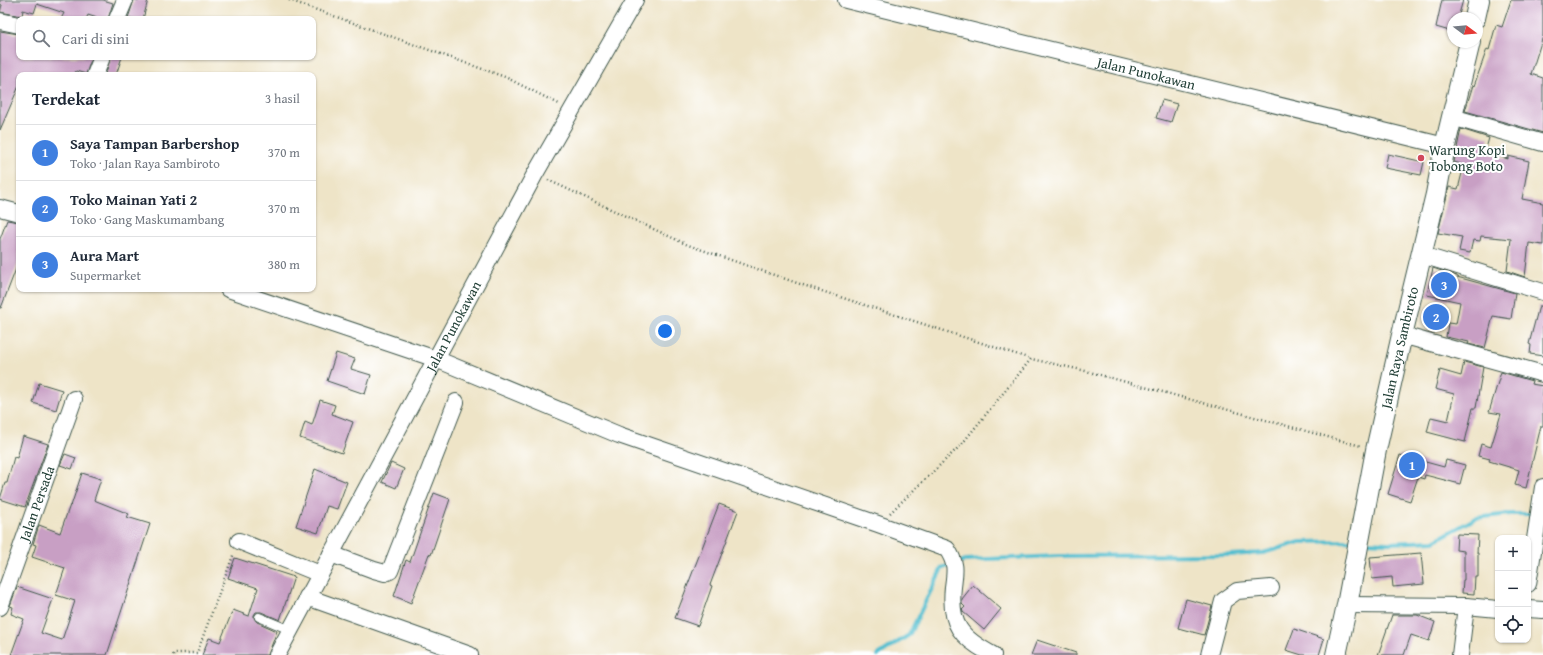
<!DOCTYPE html>
<html lang="id">
<meta charset="utf-8">
<style>
:root{--surface:#fff;--page:#f2f2f3;--text:#1f2937;--muted:#747a83;--line:#e0e1e3;--accent:#1a73e8}
body{margin:0;font-family:"Gentium Book Plus",serif;background:var(--page);color:var(--text)}
.controls{position:absolute;right:12px;bottom:12px;display:grid;overflow:hidden;border-radius:8px;box-shadow:0 1px 3px #0004}
.controls button{width:36px;height:36px;display:grid;place-items:center;padding:0;border:0;border-bottom:1px solid var(--line);background:var(--surface);color:var(--text);font:20px sans-serif}
.compass{position:absolute;left:1447px;top:12px;width:36px;height:36px;border-radius:50%;background:var(--surface);box-shadow:0 1px 3px #0004;rotate:106deg}
.you{position:absolute;left:665px;top:331px;width:14px;height:14px;margin:-10px;border:3px solid #fff;border-radius:50%;background:#1a73e8;box-shadow:0 0 0 6px #1a73e833}
.badge{display:grid;place-items:center;width:26px;height:26px;border-radius:50%;background:var(--accent);color:#fff;font-size:13px;font-weight:700}
.pin{position:absolute;translate:-50% -50%;border:2px solid #fff;box-shadow:0 1px 4px #0006}
.list{margin:0;padding:0;list-style:none}
h2{display:flex;justify-content:space-between;align-items:center;height:52px;margin:0;padding:0 16px;font-size:17px}
h2 small{font-size:13px;font-weight:400;color:var(--muted)}
.list li{display:grid;grid-template-columns:26px 1fr auto;gap:12px;align-items:center;box-sizing:border-box;height:56px;padding:0 16px;border-top:1px solid var(--line)}
.list b{display:block;font-size:15px;white-space:nowrap}
.list p{margin:0;font-size:13px;white-space:nowrap;color:var(--muted)}
.list em{font-size:13px;font-style:normal;color:var(--muted)}
.icon{flex:none;width:22px;height:22px;fill:none;stroke:currentColor;stroke-width:2;stroke-linecap:round;stroke-linejoin:round}
.map{position:relative;flex:none;width:1543px;height:655px;overflow:hidden}
.search{position:absolute;background:var(--surface);box-shadow:0 1px 3px #0004;left:16px;top:16px;width:300px;height:44px;display:flex;align-items:center;gap:10px;box-sizing:border-box;padding:0 14px;border-radius:8px;color:var(--muted);font-size:15px}
.panel{position:absolute;background:var(--surface);box-shadow:0 1px 3px #0004;left:16px;top:72px;width:300px;height:220px;border-radius:8px}
.map>svg:first-child{display:block}
.lines{fill:none;stroke-linecap:round;stroke-linejoin:round}
.stream{stroke:#55bfd0;stroke-width:4}
.building{fill:#c89fc4}
.service-casing{stroke:#3e564a;stroke-width:10}
.minor-casing{stroke:#3e564a;stroke-width:18}
.tertiary-casing{stroke:#3e564a;stroke-width:22}
.path{stroke:#3e564a;stroke-width:2.5;stroke-dasharray:1 3;stroke-linecap:butt}
.service{stroke:#fff;stroke-width:8}
.minor{stroke:#fff;stroke-width:16}
.tertiary{stroke:#fff;stroke-width:20}
.poi-dot{fill:#d1495b;stroke:#fff;stroke-width:1.5}
.labels{text-anchor:middle;dominant-baseline:central;stroke-width:4;stroke-linejoin:round;paint-order:stroke}
.street-label{font-size:14px;fill:#1f3d34;stroke:#fff}
.poi-label{font-size:14px;fill:#1f3d34;stroke:#fff;text-anchor:start}
</style>
<div class="map">
<svg width="1543" height="655" viewBox="0 0 1543 655">
<rect width="100%" height="100%" fill="#fff"/>
<filter id="ink" filterUnits="userSpaceOnUse"><feTurbulence type="fractalNoise" baseFrequency=".025" numOctaves="2"/><feDisplacementMap in="SourceGraphic" scale="8" xChannelSelector="R" yChannelSelector="G"/><feConvolveMatrix kernelMatrix="1 2 1 2 8 2 1 2 1" color-interpolation-filters="sRGB"/></filter>
<filter id="wash" filterUnits="userSpaceOnUse"><feTurbulence type="fractalNoise" baseFrequency=".012" numOctaves="4" result="noise"/><feDisplacementMap in="SourceGraphic" scale="16" xChannelSelector="R" yChannelSelector="G"/><feGaussianBlur stdDeviation="0.9" result="paint"/><feColorMatrix in="noise" values="0 0 0 0 0 0 0 0 0 0 0 0 0 0 0 0 0 1.4 0 .05"/><feComposite in="paint" operator="in"/></filter>
<g filter="url(#wash)">
<rect width="100%" height="100%" fill="#eee4c7"/>
<g class="lines">
<path class="stream" d="M1365 542 1388 543 1434 541 1476 518 1510 514H1535
M958 563 965 560 1059 556 1230 555 1263 553 1300 542 1353 541
M878 655 909 635 942 568 951 565"/>
</g>
<g id="blocks">
<path class="building" d="M0 0H103L113 3 108 19H100L88 15 86 19H61L64 13 37 4 34 13 23 10 22 16 0 12 2 5 0 4Z
M134 0H148L143 19 128 18Z
M1442 0H1463L1458 18H1453V32L1436 27Z
M1511 0H1543V36L1531 74 1543 78V133L1465 111 1473 85 1474 86 1487 49 1489 50 1496 25 1502 27Z
M0 31 19 34V57H92L86 74 76 71 74 75H19V86L0 130Z
M111 57H122L116 75H105Z
M1162 100 1177 104 1171 122 1156 118Z
M1461 129 1489 138 1485 152 1508 159V156L1529 161 1522 199 1543 203V245L1529 243 1525 277 1507 271 1511 239 1481 236 1480 241 1473 240 1470 253 1459 251 1462 237 1438 233 1449 187 1458 189 1464 165 1454 162Z
M1388 154 1424 162 1421 175 1385 168Z
M7 220 19 222V261L1 308H0V239Z
M1433 268 1457 276V277L1515 293 1511 319 1493 316 1485 348 1468 344 1469 342 1446 337 1448 323 1456 324 1460 302 1427 295Z
M1539 306H1543V356L1530 354 1531 345 1529 344Z
M336 353 355 359 351 369 371 375 365 394 327 381Z
M1464 362 1483 367 1476 408H1473L1465 442 1427 432 1431 417 1448 421 1454 394 1435 389 1440 370 1461 376Z
M1501 372 1532 381 1531 384 1543 386V426H1541L1526 488 1515 485 1519 470 1489 461 1490 459 1478 456 1481 444 1491 447 1501 414 1489 412Z
M39 383 62 390 56 410 33 403Z
M320 400 335 405 332 414 353 422 342 453 300 438 305 422 312 425Z
M23 436 48 444 25 507 0 499 5 483H7L14 457 17 458Z
M65 454 76 458 72 469 60 465Z
M1400 455 1444 467 1446 460 1465 465 1460 484 1425 475 1424 479 1418 477 1410 501 1388 494Z
M391 463 404 469 396 488 382 482Z
M315 469 347 482 337 509 327 506 318 533 296 526Z
M82 473 101 479 94 500 129 514 127 517 150 524 107 655H11L24 619 11 614 13 607 10 606 17 587 53 599 41 633 62 640 75 601 56 595 65 568 32 557 36 545 33 544 39 525 60 533 70 505 71 506Z
M434 493 450 499 431 555 429 554 411 603 394 596 406 560 410 562Z
M719 504 738 511 710 585 712 586 698 626 675 618Z
M1457 534 1478 535 1477 553H1478V577H1475L1474 594 1462 593 1463 580H1464V551L1456 550Z
M1421 553 1424 584 1393 587 1392 577 1372 579 1370 557Z
M235 558 294 577 280 620 261 612H256L254 615V618L257 622 277 631 268 655H202L209 638 220 642 233 610 249 616 258 588 228 578Z
M973 585 1001 609 984 630 963 612 962 610 965 607 962 604V599Z
M1186 599 1212 606 1204 635 1178 628Z
M1392 615H1417L1435 622 1429 641 1411 635 1404 655H1378Z
M1294 629 1324 639 1319 655H1302L1286 650Z
M1037 640 1076 653V655H1031Z"/>
</g>
</g>
<g filter="url(#ink)">
<use href="#blocks" fill-opacity="0" stroke="#3e564a" stroke-width="1"/>
<g class="lines">
<defs>
<path id="service" d="M259 617 290 630"/>
<g id="minor">
<path id="s1" d="M846 0 1445 146"/>
<path d="M117 19 125 0"/>
<path d="M0 21 19 25"/>
<path d="M95 75 102 57"/>
<path d="M1452 117 1543 143"/>
<path d="M0 208 19 213"/>
<path d="M1422 255 1543 292"/>
<path d="M228 289 436 359 619 435 878 524 947 549C957 564 955 571 953 587 949 625 961 638 993 655"/>
<path d="M1402 335 1543 374"/>
<path d="M239 541 320 574"/>
<path d="M331 554 374 570 385 573 390 571 456 402"/>
<path d="M1528 584 1543 487"/>
<path d="M307 597 470 655"/>
<path d="M1347 605 1466 606 1498 609"/>
<path id="s2" d="M0 607 74 399"/>
<path d="M1528 609 1543 610"/>
<path id="s3" d="M277 655 535 174 635 0"/>
<path d="M1209 655 1223 601 1237 591 1271 588"/>
<path d="M1460 655 1466 606"/>
</g>
<g id="tertiary">
<path d="M1475 18 1479 0"/>
<path id="s4" d="M1336 655 1347 605 1376 450 1402 335 1436 194 1445 146 1470 42"/>
</g>
</defs>
<use href="#service" class="service-casing"/>
<use href="#minor" class="minor-casing"/>
<use href="#tertiary" class="tertiary-casing"/>
<path class="path" d="M289 0 505 77 559 104
M548 180 688 245 800 284 1031 359
M890 513 961 445 1031 359 1082 370 1361 446
M173 655 174 653H197L234 553"/>
<use href="#service" class="service"/>
<use href="#minor" class="minor"/>
<use href="#tertiary" class="tertiary"/>
</g>
</g>
<circle class="poi-dot" cx="1421" cy="158" r="4"/>
<g class="labels">
<g class="street-label">
<text stroke="none"><textPath href="#s1" startOffset="309">Jalan Punokawan</textPath></text>
<text stroke="none"><textPath href="#s3" startOffset="373">Jalan Punokawan</textPath></text>
<text stroke="none"><textPath href="#s4" startOffset="314">Jalan Raya Sambiroto</textPath></text>
<text stroke="none"><textPath href="#s2" startOffset="110">Jalan Persada</textPath></text>
</g>
<g class="poi-label">
<text x="1429" y="150">Warung Kopi<tspan x="1429" dy="16">Tobong Boto</tspan></text>
</g>
</g>
</svg>
<div class="controls">
<button>+</button>
<button>−</button>
<button><svg class="icon" aria-label="locate" viewBox="0 0 24 24"><circle cx="12" cy="12" r="6"/><path d="M12 2v4M12 18v4M2 12h4M18 12h4"/></svg></button>
</div>
<svg class="compass" viewBox="-18 -18 36 36"><path d="M0-13l5 13h-10z" fill="#e53935"/><path d="M0 13l5-13h-10z" fill="#747a83"/></svg>
<div class="you"></div>
<div class="pin badge" style="left:1412px;top:465px;background:#3f7fe0">1</div>
<div class="pin badge" style="left:1436px;top:317px;background:#3f7fe0">2</div>
<div class="pin badge" style="left:1444px;top:285px;background:#3f7fe0">3</div>
<div class="search"><svg class="icon" aria-label="search" viewBox="0 0 24 24"><circle cx="10" cy="10" r="6"/><path d="M15 15l6 6"/></svg>Cari di sini</div>
<section class="panel">
<h2>Terdekat<small>3 hasil</small></h2>
<ul class="list">
<li><span class="badge" style="background:#3f7fe0">1</span><div><b>Saya Tampan Barbershop</b><p>Toko · Jalan Raya Sambiroto</p></div><em>370 m</em></li>
<li><span class="badge" style="background:#3f7fe0">2</span><div><b>Toko Mainan Yati 2</b><p>Toko · Gang Maskumambang</p></div><em>370 m</em></li>
<li><span class="badge" style="background:#3f7fe0">3</span><div><b>Aura Mart</b><p>Supermarket</p></div><em>380 m</em></li>
</ul>
</section>
</div>
